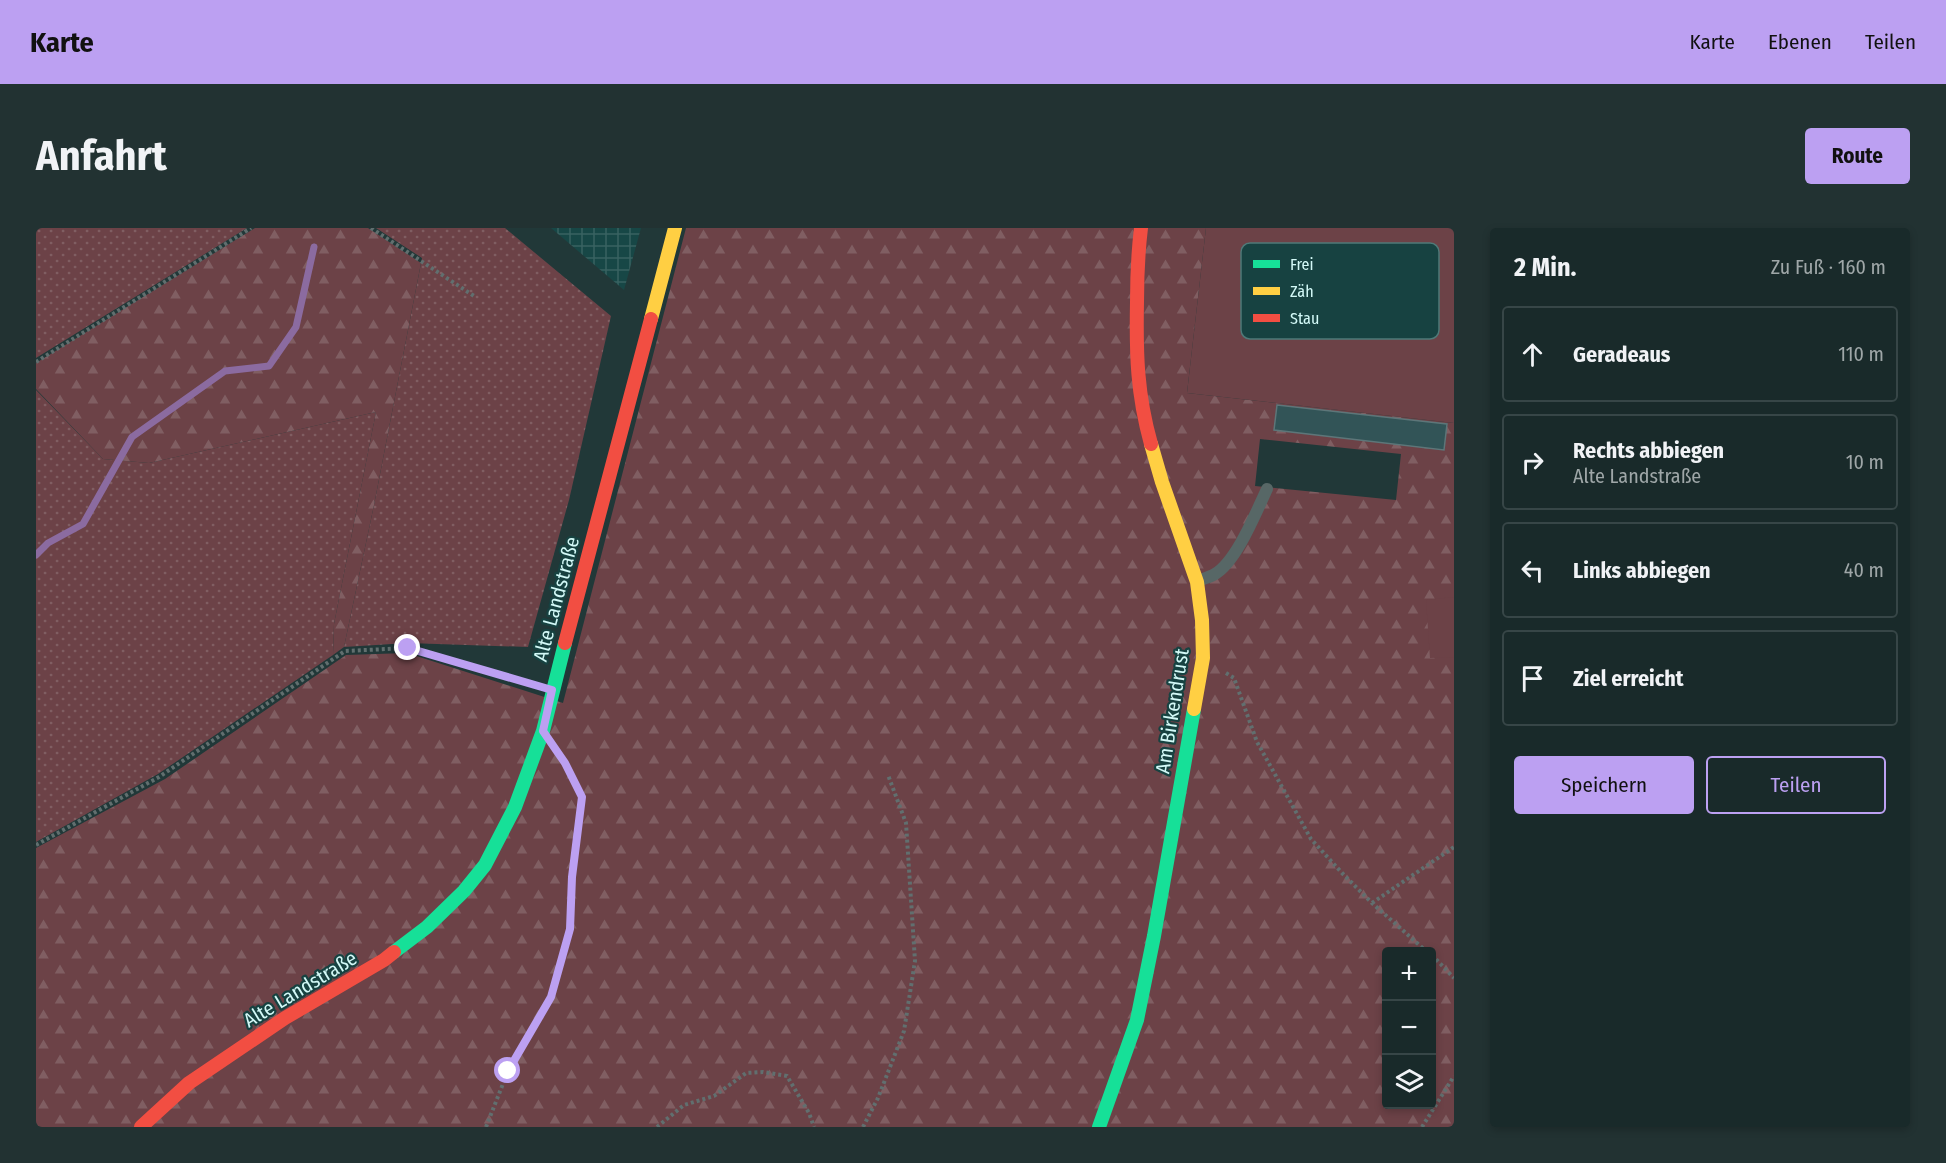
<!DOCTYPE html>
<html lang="de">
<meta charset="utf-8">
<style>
:root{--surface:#192a2a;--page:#223232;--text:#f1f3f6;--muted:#9fa7a8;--line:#374647;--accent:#bca0f2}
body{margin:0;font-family:"Fira Sans Condensed",sans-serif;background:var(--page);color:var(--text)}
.controls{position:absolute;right:18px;bottom:18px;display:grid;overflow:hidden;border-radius:6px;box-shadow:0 3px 9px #0003}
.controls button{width:54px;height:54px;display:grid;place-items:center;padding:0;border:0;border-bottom:2px solid var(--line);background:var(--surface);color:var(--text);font:30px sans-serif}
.stop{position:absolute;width:18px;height:18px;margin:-14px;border:4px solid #bca0f2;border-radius:50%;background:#fff}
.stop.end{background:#bca0f2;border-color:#fff;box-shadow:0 2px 6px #0008}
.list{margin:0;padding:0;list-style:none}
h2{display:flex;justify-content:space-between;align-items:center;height:78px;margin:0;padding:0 24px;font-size:26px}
h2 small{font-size:20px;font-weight:400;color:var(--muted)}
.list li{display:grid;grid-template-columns:39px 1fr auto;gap:18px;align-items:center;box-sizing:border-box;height:96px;margin:0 12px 12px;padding:0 12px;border:2px solid var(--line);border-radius:6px}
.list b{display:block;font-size:22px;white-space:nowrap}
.list p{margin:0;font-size:20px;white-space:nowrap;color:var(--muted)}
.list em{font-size:20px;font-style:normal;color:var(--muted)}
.actions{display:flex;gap:12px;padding:18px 24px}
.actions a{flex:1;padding:14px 0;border:2px solid var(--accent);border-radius:6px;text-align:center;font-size:21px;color:var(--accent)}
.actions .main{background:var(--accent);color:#111}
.icon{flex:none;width:33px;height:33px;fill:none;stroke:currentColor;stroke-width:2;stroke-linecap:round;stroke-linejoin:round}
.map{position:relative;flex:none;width:1418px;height:899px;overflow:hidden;border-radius:6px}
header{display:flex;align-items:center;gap:36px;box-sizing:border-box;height:84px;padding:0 30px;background:var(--accent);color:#111}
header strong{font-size:28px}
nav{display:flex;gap:33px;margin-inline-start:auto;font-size:21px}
.intro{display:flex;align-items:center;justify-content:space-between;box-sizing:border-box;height:144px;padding:0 36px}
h1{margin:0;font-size:42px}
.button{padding:15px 27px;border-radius:6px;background:var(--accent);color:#111;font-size:21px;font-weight:700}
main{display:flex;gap:36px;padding:0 36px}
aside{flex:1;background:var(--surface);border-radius:6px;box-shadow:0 3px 9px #0003}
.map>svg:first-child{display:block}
.industrial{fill:url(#industrial-grid)}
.grass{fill:url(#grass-dots)}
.forest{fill:url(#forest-firs);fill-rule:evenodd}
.garden{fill:#6c4247}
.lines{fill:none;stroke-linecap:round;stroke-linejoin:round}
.stream{stroke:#8b6ba0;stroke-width:7}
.building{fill:#325457;stroke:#5d7679;stroke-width:1.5}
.path{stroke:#616f6f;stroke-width:4;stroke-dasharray:3 3;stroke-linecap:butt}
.lane{stroke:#576766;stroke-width:12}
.fast{stroke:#16e098;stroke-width:14}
.slow{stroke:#ffcf43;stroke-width:14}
.jam{stroke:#f24e42;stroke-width:14}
.route{stroke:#bca0f2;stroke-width:8}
.labels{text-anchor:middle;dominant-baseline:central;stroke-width:4.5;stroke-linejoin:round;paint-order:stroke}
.street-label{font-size:20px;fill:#d3f9f7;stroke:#174241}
.key{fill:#174241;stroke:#4f7978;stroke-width:1.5}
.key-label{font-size:16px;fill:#d3f9f7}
</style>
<header>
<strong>Karte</strong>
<nav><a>Karte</a><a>Ebenen</a><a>Teilen</a></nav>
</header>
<div class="intro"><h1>Anfahrt</h1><a class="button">Route</a></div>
<main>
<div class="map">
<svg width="1418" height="899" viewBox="0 0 1418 899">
<defs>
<pattern id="industrial-grid" width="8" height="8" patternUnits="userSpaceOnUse" patternTransform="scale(1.5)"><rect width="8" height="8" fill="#174746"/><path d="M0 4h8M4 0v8" fill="none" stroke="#386261"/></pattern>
<pattern id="grass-dots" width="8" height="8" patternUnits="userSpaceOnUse" patternTransform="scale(1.5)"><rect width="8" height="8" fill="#6c4247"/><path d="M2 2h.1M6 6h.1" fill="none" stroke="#805e62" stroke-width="1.8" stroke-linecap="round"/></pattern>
<pattern id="forest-firs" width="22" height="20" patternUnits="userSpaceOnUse" patternTransform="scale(1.5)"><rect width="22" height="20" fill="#6c4247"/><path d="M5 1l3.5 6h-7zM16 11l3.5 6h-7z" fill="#805e62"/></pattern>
</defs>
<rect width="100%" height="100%" fill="#213838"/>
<path class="industrial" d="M515 0H605L588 62Z"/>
<path class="grass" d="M0 0H211L0 130Z
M340 0H469L575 88 533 272 492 419 372 415 308 419 338 277 386 30Z
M0 162 67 231 113 235 340 184 298 396 297 427 122 546 0 614Z"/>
<path class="forest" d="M219 0H332L385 35 338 277 308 419 297 427 298 396 340 184 113 235 67 231 0 161V135Z
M650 0H1170L1151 165 1418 195V899H0V620L129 551 310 427 371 425 527 475ZM1224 211 1365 226 1360 272 1219 258ZM1350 724H1396V876H1350Z"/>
<path class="garden" d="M1170 0H1418V195L1151 165Z
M1418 369V429L1394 430 1390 372Z"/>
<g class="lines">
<path class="stream" d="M0 327 12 315 47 296 96 209 189 143 233 138 260 99 278 19"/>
</g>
<path class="building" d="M1241 177 1411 196 1408 222 1238 202Z"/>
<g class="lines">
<path class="path" d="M335 0 438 68
M0 134 215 0
M1190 445 1198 450 1221 514 1275 611 1306 645 1336 675 1391 724
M0 617 123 549 309 423 372 420 493 455
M1336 675 1418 619
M1396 727 1418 750
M450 899 472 843 515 769 534 701 536 649 546 569 526 530
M621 899 648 877 678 868 710 845 727 844 751 848 773 885 778 899
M827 899 842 870 868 803 879 733 870 595 852 547
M1386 899 1418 848"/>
<path class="lane" d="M1162 353C1167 351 1174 349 1179 346 1201 333 1220 284 1231 261"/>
<path class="fast" d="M358 724 391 699 428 663 449 637 479 579 507 503 529 415
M1063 899 1101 792 1118 708 1158 481"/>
<path class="slow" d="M615 91 639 0
M1115 216 1126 254 1161 354 1166 392 1167 430 1158 481"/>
<path class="jam" d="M1105 0C1102 25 1101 49 1101 74 1100 126 1101 166 1115 216
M529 415 615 91
M105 899 153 855 249 790 348 732 358 724"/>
</g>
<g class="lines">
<path class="route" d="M372 420 516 462 507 503 529 535 546 569 536 649 534 701 515 769 472 843"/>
</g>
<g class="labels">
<g class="street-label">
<text transform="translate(520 371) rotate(-75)">Alte Landstraße</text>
<text transform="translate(1136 483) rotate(-81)">Am Birkendrust</text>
<text transform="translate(264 761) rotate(-31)">Alte Landstraße</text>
</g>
</g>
<rect x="1205" y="15" width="198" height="96" rx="9" class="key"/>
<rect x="1217" y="32" width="27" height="8" fill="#16e098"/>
<rect x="1217" y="59" width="27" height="8" fill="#ffcf43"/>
<rect x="1217" y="86" width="27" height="8" fill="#f24e42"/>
<g class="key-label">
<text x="1254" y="42">Frei</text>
<text x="1254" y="69">Zäh</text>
<text x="1254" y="96">Stau</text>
</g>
</svg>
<div class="controls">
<button>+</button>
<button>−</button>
<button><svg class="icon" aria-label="layers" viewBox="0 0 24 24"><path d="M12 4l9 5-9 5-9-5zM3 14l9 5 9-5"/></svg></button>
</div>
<div class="stop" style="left:472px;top:843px"></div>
<div class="stop end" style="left:372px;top:420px"></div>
</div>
<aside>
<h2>2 Min.<small>Zu Fuß · 160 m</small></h2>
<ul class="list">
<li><svg class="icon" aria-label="ahead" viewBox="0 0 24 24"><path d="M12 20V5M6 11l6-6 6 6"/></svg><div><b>Geradeaus</b></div><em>110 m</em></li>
<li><svg class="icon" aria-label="right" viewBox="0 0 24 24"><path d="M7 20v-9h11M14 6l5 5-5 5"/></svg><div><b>Rechts abbiegen</b><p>Alte Landstraße</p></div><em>10 m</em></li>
<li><svg class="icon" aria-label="left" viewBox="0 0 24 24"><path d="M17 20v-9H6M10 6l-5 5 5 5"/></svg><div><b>Links abbiegen</b></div><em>40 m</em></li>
<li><svg class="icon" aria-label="arrive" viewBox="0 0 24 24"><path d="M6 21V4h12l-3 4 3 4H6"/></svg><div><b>Ziel erreicht</b></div></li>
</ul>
<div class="actions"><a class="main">Speichern</a><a>Teilen</a></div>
</aside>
</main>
